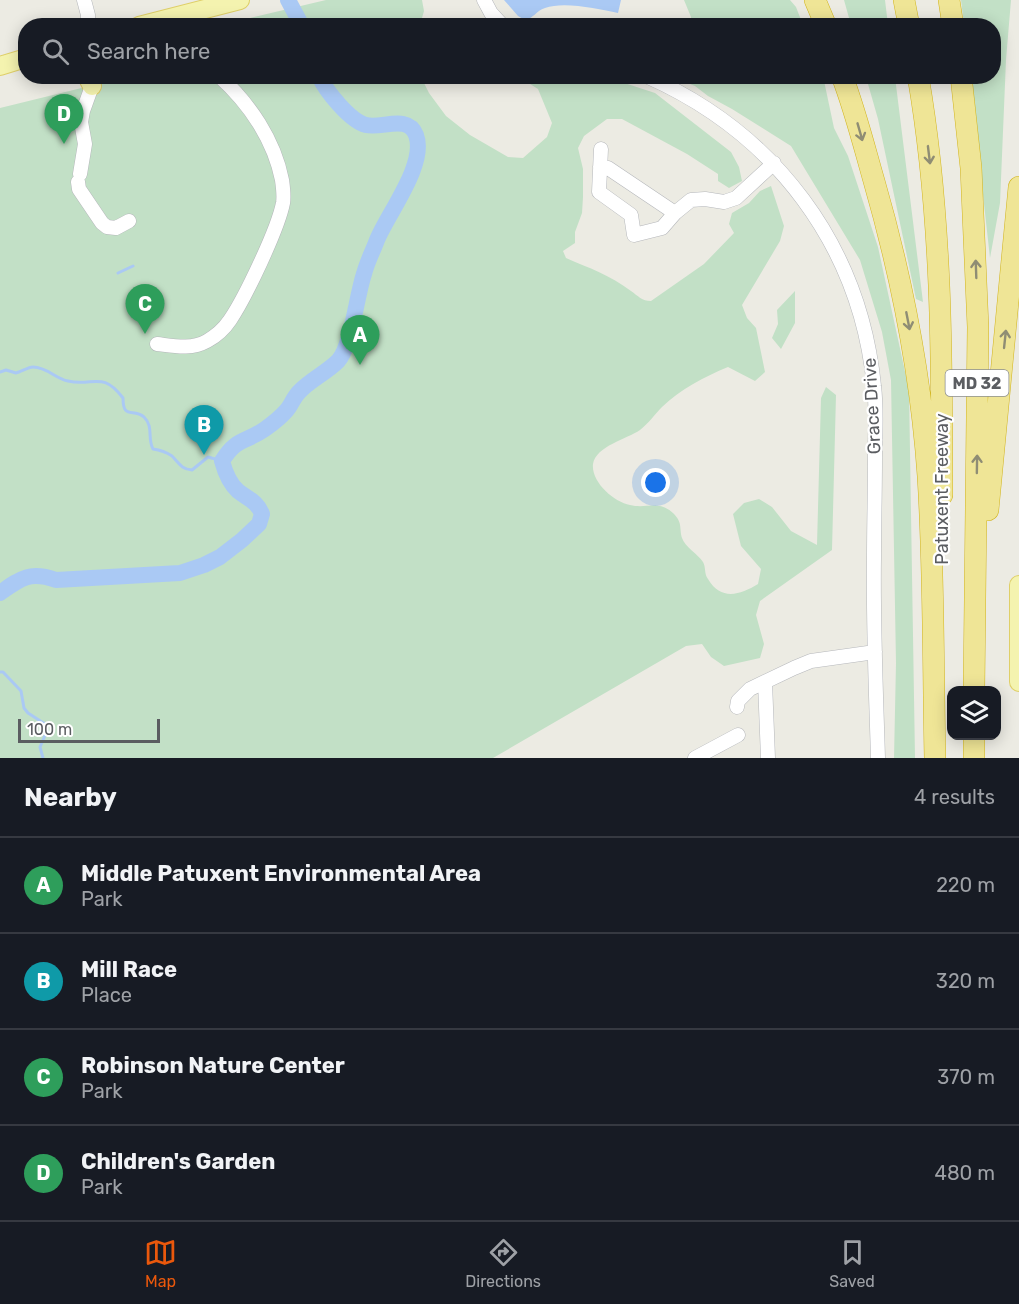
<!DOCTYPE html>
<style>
:root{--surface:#171b24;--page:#242831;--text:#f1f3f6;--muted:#9ea1a6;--line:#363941;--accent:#ea580c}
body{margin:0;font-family:Rubik,sans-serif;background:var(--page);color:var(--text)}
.controls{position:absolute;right:18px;bottom:18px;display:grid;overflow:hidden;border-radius:12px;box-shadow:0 3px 15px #0003}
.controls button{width:54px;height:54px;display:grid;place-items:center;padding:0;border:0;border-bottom:2px solid var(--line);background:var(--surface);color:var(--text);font:30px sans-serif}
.scale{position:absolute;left:18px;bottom:15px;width:142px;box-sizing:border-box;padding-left:6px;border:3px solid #5b5d61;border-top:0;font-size:16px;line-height:21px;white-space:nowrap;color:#5b5d61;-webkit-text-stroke:4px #fff;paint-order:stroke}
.you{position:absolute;left:656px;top:483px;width:21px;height:21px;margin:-15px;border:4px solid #fff;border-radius:50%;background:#1a73e8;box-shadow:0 0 0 9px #1a73e833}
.badge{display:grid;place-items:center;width:39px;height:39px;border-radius:50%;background:var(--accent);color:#fff;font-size:20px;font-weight:700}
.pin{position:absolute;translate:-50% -50px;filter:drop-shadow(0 2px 3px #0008)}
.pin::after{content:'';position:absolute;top:32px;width:21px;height:18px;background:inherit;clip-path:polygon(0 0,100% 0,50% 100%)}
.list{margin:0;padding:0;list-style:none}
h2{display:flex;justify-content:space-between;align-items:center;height:78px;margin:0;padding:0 24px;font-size:26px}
h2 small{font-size:20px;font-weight:400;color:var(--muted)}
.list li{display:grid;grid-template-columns:39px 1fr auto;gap:18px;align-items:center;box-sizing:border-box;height:96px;padding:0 24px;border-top:2px solid var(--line)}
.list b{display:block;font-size:22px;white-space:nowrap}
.list p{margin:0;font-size:20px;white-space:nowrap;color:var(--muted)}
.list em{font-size:20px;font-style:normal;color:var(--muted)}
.icon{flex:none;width:33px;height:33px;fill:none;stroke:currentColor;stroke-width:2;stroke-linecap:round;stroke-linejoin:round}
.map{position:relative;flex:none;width:1019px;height:758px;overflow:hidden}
.search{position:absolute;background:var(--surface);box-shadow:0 3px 15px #0003;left:18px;right:18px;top:18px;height:66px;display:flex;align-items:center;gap:15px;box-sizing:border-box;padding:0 21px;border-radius:24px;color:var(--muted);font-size:22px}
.sheet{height:462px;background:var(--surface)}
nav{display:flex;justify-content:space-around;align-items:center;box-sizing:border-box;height:84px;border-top:2px solid var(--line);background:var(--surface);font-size:16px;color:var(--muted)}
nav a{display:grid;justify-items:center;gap:3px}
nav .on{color:var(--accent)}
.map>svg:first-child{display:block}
.green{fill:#c2e0c6}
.water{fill:#aac9f4}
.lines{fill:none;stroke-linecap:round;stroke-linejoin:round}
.stream{stroke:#aac9f4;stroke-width:3}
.river{stroke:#aac9f4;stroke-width:16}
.minor-casing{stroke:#b5b7bb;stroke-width:15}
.major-casing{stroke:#dfcf68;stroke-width:20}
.highway-casing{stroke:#d2b41c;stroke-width:22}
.minor{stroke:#fff;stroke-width:14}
.major{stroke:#f4f3af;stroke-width:18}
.highway{stroke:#efe596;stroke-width:21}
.oneway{stroke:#8f8d74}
.labels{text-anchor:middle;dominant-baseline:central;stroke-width:4.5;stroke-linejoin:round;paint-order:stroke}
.shield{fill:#fff;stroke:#8c8e90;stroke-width:1.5}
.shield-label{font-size:16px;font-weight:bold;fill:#5b5d61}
.street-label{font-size:18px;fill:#5b5d61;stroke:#fff}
</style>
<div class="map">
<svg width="1019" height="758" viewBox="0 0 1019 758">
<rect width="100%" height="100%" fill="#ecebe3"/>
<path class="green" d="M326 0H422L424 11 420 25H251L250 18Z
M684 0H790L796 7 803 25H691V17Z
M844 0H885L888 25H851Z
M961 0H1011L1006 60 1000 203 990 258 970 77 994 76V26L964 25Z
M823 76 834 128 848 156 878 247 909 390 915 758H894L896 663 891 380 882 332 860 260 791 146 732 109 708 96 695 86 673 77Z
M112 77H421L429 93 446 116 470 135 508 157 523 158 547 137 552 123 538 89 519 77H606L655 93 731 152 739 167 742 181 729 188 718 181V174L687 154 622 119H607L584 136 578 148 583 169V197L582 213 575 232V243L563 251 566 258C589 268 610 275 631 291 638 296 642 301 651 301L704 264 734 233 729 224 732 213 749 203 760 191 771 186 784 226 780 241 742 305 747 318 756 328 765 372 755 381 728 367C704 377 681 389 662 407 655 414 648 424 640 430 627 439 596 446 593 464 591 482 614 502 630 505 646 509 659 500 673 513 683 523 679 527 682 538 685 547 698 554 703 562 706 567 704 574 708 579 721 601 740 595 758 584L761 569 741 546 733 514 744 503 759 499 772 507 791 531 817 545 821 398 826 387 836 395 832 550 760 601 756 615 764 644 760 658 724 666 711 657 702 644 686 646 493 758H0V108L110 81Z
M866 77H895L923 302 916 299 878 119Z
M795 291V323L781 349 772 338 778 324 777 310Z"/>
<path class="water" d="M504 0H621L618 13C598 9 564 1 545 8 536 11 534 18 525 20L518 16Z"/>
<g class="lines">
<path class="stream" d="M118 273 133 266
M0 372 6 370 16 373C21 372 28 367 33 367 47 367 56 379 68 381 93 387 102 370 123 398 123 420 133 408 144 417 154 427 147 438 153 449 160 450 166 452 172 456 179 463 181 469 192 470L208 457 222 461
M0 672H3L21 691 24 708 28 713 45 724 47 731 40 747 43 758"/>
<path class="river" d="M288 0 302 26
M0 593C21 578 30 571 56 580L180 573 204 565 220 557 242 540 259 524 262 514C257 501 248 499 238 491 229 483 225 472 222 461 237 437 245 443 265 429 272 424 280 418 286 411 291 406 293 398 299 392 310 380 326 373 338 361 351 348 357 294 364 274 367 262 373 251 377 240 388 213 427 164 416 135 408 114 382 129 366 125 350 121 326 91 319 76"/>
<defs>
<path id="minor" d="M84 0 88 15V26
M484 0 491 13 503 26
M646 76C775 133 860 245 874 386 877 410 875 434 875 458 875 492 874 525 874 558 873 625 876 691 878 758
M601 149 599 192 631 215 634 235 662 228 675 213 691 200 705 199 724 202 736 198 774 163
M600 167 608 168 675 213
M80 174 85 144 81 122 83 111 92 86 91 79
M78 182 79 189 102 223 107 227 116 228 129 221
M157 344C174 346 191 350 207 341 216 336 224 329 230 320 245 298 278 229 283 203 284 197 283 187 282 180 274 140 250 104 219 76
M765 682 768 758
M737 707 738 701 750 689 794 668 811 661 875 652
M695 758 738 735"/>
<path id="major" d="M139 26 240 0
M0 66 26 58
M87 76 92 86
M1019 585V682"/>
<path id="highway" d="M815 0 826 26
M904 0 909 26
M949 0 953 26
M842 76C855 110 864 146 874 181 902 278 921 375 928 476 934 569 933 664 935 758
M918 76C942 215 942 355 942 495
M961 76 971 168 978 327 974 690
M988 510 1019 187
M974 758V736"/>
</defs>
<use href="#minor" class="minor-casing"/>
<use href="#major" class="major-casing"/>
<use href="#highway" class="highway-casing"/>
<use href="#minor" class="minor"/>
<use href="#major" class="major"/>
<use href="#highway" class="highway"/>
</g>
<defs><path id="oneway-shaft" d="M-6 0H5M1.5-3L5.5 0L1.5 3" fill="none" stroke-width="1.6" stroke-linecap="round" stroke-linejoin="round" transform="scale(1.5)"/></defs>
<g class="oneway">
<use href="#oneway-shaft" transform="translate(860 132) rotate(74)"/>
<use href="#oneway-shaft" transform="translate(929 155) rotate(83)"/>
<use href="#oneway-shaft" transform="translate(976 269) rotate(-92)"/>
<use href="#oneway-shaft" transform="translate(908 321) rotate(79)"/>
<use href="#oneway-shaft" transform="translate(1005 339) rotate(-84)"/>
<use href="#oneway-shaft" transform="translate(977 464) rotate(-89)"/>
</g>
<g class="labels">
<rect class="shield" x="945.5" y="370" width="63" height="26" rx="4.5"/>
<g class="shield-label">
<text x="977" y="383">MD 32</text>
</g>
<g class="street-label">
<text transform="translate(872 406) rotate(-93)">Grace Drive</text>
<text transform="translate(942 489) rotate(-90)">Patuxent Freeway</text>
</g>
</g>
</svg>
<div class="controls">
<button><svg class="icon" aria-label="layers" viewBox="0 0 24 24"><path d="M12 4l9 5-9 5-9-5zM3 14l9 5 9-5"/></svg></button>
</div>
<div class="scale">100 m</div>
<div class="you"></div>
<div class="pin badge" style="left:360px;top:365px;background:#2e9e5b">A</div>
<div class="pin badge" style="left:204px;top:455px;background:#0f9aa8">B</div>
<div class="pin badge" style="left:145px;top:334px;background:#2e9e5b">C</div>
<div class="pin badge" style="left:64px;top:144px;background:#2e9e5b">D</div>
<div class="search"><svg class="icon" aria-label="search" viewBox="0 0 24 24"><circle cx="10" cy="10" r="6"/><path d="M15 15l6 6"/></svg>Search here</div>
</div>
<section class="sheet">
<h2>Nearby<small>4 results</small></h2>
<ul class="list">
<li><span class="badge" style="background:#2e9e5b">A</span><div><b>Middle Patuxent Environmental Area</b><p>Park</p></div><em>220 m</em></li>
<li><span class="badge" style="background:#0f9aa8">B</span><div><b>Mill Race</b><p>Place</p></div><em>320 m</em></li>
<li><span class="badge" style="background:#2e9e5b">C</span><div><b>Robinson Nature Center</b><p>Park</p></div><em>370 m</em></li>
<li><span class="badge" style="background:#2e9e5b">D</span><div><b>Children's Garden</b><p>Park</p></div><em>480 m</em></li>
</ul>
</section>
<nav>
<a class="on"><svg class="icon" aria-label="map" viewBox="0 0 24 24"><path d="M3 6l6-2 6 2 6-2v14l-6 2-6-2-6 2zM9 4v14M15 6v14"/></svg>Map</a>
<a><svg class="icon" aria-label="directions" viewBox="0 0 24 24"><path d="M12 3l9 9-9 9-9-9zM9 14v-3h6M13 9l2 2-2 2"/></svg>Directions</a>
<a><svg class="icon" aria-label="saved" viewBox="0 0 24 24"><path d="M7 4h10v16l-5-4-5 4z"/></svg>Saved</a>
</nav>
